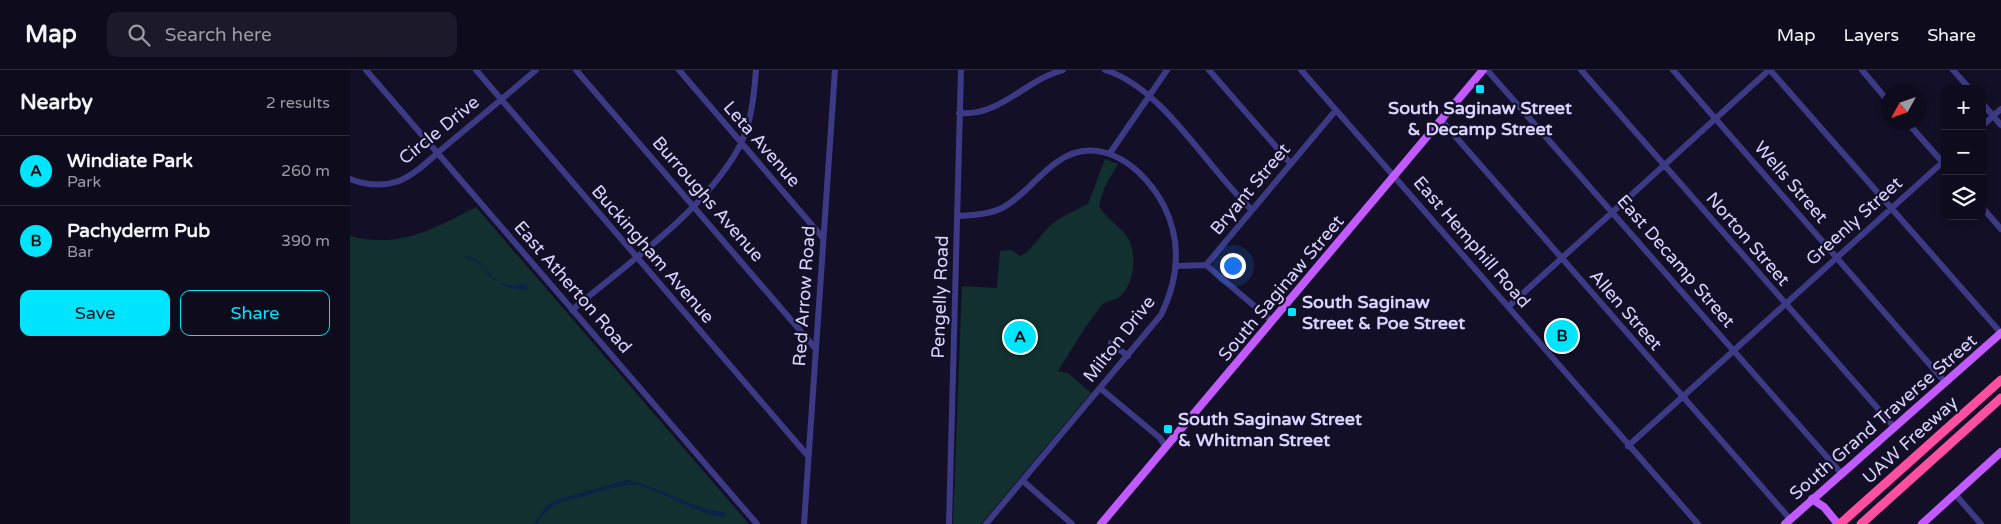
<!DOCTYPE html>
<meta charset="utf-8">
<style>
:root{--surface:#0e0b1c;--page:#1c1929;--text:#f1f3f6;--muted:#9b9ba3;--line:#2e2b3b;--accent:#00e5ff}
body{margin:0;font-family:"Varela Round",sans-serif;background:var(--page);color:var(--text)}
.controls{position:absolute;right:15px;top:15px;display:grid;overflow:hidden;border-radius:10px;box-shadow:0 2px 8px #0003}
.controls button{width:45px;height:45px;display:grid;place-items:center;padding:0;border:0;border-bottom:1px solid var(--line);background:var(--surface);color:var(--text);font:25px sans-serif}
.compass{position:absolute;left:1531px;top:15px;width:45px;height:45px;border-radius:50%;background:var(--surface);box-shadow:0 2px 8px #0003;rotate:230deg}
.you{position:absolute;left:882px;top:195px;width:18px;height:18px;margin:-12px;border:4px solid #fff;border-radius:50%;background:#1a73e8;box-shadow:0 0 0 8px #1a73e833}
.badge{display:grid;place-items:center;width:32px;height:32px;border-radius:50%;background:var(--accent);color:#111;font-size:16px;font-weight:700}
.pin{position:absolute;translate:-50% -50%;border:2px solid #fff;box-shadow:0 1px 5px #0006}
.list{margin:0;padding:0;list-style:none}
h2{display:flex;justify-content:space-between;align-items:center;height:65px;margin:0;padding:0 20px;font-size:21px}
h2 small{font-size:16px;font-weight:400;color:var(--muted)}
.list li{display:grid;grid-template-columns:32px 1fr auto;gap:15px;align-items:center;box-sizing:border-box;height:70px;padding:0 20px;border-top:1px solid var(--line)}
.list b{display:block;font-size:19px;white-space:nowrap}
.list p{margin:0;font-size:16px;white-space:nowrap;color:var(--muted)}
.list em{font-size:16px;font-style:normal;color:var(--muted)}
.actions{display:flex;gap:10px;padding:15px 20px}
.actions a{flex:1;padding:11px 0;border:1px solid var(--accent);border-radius:10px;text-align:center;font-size:18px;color:var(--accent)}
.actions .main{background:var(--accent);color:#111}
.icon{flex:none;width:28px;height:28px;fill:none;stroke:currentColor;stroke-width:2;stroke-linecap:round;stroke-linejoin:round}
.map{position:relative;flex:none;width:1651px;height:454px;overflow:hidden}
header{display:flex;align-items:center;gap:30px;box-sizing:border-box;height:70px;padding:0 25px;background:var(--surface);border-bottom:1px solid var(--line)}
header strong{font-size:24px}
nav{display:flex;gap:28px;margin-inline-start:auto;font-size:18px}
.search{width:350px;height:45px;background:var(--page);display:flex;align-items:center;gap:12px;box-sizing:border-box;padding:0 18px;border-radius:10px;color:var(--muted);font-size:19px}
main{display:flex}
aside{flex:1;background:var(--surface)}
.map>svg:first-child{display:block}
.green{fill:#12302f}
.water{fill:#0c2248}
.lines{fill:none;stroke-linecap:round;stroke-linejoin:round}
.stream{stroke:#0c2248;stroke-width:2}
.minor{stroke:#3d3a85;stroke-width:6}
.major{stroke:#c25bff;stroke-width:8}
.highway{stroke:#ff4fa3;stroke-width:9}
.poi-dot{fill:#00e5ff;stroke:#130f26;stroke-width:2}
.labels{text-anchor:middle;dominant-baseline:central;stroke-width:4.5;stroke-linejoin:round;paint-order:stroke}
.poi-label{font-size:18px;font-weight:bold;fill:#d9d4ff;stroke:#130f26;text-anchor:start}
.street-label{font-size:18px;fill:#d9d4ff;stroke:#130f26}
</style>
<header>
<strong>Map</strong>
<div class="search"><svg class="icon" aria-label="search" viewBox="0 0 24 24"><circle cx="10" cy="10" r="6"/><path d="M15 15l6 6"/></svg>Search here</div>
<nav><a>Map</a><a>Layers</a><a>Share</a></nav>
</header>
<main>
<aside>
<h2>Nearby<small>2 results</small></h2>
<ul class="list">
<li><span class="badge">A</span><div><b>Windiate Park</b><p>Park</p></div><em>260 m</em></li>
<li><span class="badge">B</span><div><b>Pachyderm Pub</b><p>Bar</p></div><em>390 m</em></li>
</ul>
<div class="actions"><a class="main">Save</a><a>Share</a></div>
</aside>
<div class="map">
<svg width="1651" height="454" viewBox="0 0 1651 454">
<rect width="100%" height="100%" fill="#130f26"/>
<path class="green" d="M755 89 768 94 754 118 749 136C757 150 771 156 779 170 787 186 784 217 768 228 762 231 755 231 751 236 735 256 722 279 708 301L718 303 741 323 631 454H603L612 216 647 218 650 181 661 180 671 186C685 177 687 169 698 158 709 147 724 141 738 134Z
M126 137 399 454H0V166C49 179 84 159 126 137Z"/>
<path class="water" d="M132 196 149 213 167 216 171 213 177 215 178 219C163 224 136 208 132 196Z
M277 410C301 413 359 446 374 441L377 446C360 452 308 418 287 415 273 413 248 423 234 426 213 431 199 433 187 454H183L196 436 205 430Z"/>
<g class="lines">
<path class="stream" d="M116 187 124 189 132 195"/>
<path class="minor" d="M16 0 407 454
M126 0 458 386
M226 0 466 279
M329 0 473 168
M755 0C814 18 857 99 902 140
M859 0 941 94
M951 0 1348 454
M1137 0 1491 403
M1231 0 1544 357
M1323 0 1595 312
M1420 0 1651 263
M1512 0 1538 31
M1603 0 1620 19
M1632 33 1651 55
M609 43C650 47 675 10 713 0
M1091 50 1440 449
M1557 52 1594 94
M1632 56 1651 39
M760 83 817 0
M0 109C16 115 32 117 49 111 68 103 82 87 98 74 127 50 157 25 186 0
M1632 137 1651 159
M607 146C622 145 638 145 652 138 673 127 687 106 707 92 749 62 794 97 814 136 832 172 828 210 811 245L636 454
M856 195 922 251
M827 196 856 195 986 40
M1159 236 1419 0
M222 240C277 194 351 143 387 81 401 57 404 27 406 0
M761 273 778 286
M750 318 810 368 816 377
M1278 376 1595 90
M673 411 722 454
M1605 424 1631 454
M454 454 485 0
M599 454 611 0"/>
<path class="major" d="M1462 429 1474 437 1488 454
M751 454 1133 0
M1435 454 1651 263
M1572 454 1651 382"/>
<path class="highway" d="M1490 454 1651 310
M1511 454 1651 328"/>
</g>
<g class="poi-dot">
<rect x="1125" y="14" width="10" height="10" rx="2.5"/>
<rect x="937" y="237" width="10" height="10" rx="2.5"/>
<rect x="813" y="354" width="10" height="10" rx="2.5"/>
</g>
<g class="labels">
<g class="poi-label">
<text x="1130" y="38" text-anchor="middle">South Saginaw Street<tspan x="1130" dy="21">&amp; Decamp Street</tspan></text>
<text x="952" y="232">South Saginaw<tspan x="952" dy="21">Street &amp; Poe Street</tspan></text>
<text x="828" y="349">South Saginaw Street<tspan x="828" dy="21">&amp; Whitman Street</tspan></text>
</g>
<g class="street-label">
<text transform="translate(89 60) rotate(-39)">Circle Drive</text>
<text transform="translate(412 74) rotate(49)">Leta Avenue</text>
<text transform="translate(1441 112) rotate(49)">Wells Street</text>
<text transform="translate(900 119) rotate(-50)">Bryant Street</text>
<text transform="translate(358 129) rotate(49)">Burroughs Avenue</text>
<text transform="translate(1504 151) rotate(-42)">Greenly Street</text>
<text transform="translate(1398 169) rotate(49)">Norton Street</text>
<text transform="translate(1122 172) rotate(49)">East Hemphill Road</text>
<text transform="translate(303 184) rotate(49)">Buckingham Avenue</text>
<text transform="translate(1326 191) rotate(49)">East Decamp Street</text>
<text transform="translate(223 217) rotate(49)">East Atherton Road</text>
<text transform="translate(931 218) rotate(-50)">South Saginaw Street</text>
<text transform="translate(454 226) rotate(-86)">Red Arrow Road</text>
<text transform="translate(590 227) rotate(-88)">Pengelly Road</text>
<text transform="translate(1276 240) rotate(49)">Allen Street</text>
<text transform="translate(769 269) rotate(-52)">Milton Drive</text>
<text transform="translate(1533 347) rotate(-41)">South Grand Traverse Street</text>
<text transform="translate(1560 370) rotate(-42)">UAW Freeway</text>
</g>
</g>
</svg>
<div class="controls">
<button>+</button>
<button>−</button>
<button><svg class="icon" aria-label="layers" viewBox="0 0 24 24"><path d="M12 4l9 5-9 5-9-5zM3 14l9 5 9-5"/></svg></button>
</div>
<svg class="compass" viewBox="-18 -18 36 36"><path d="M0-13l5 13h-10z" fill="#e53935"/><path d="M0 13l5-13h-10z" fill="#9b9ba3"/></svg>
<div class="you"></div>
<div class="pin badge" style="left:670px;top:267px">A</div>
<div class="pin badge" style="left:1212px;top:266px">B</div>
</div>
</main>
